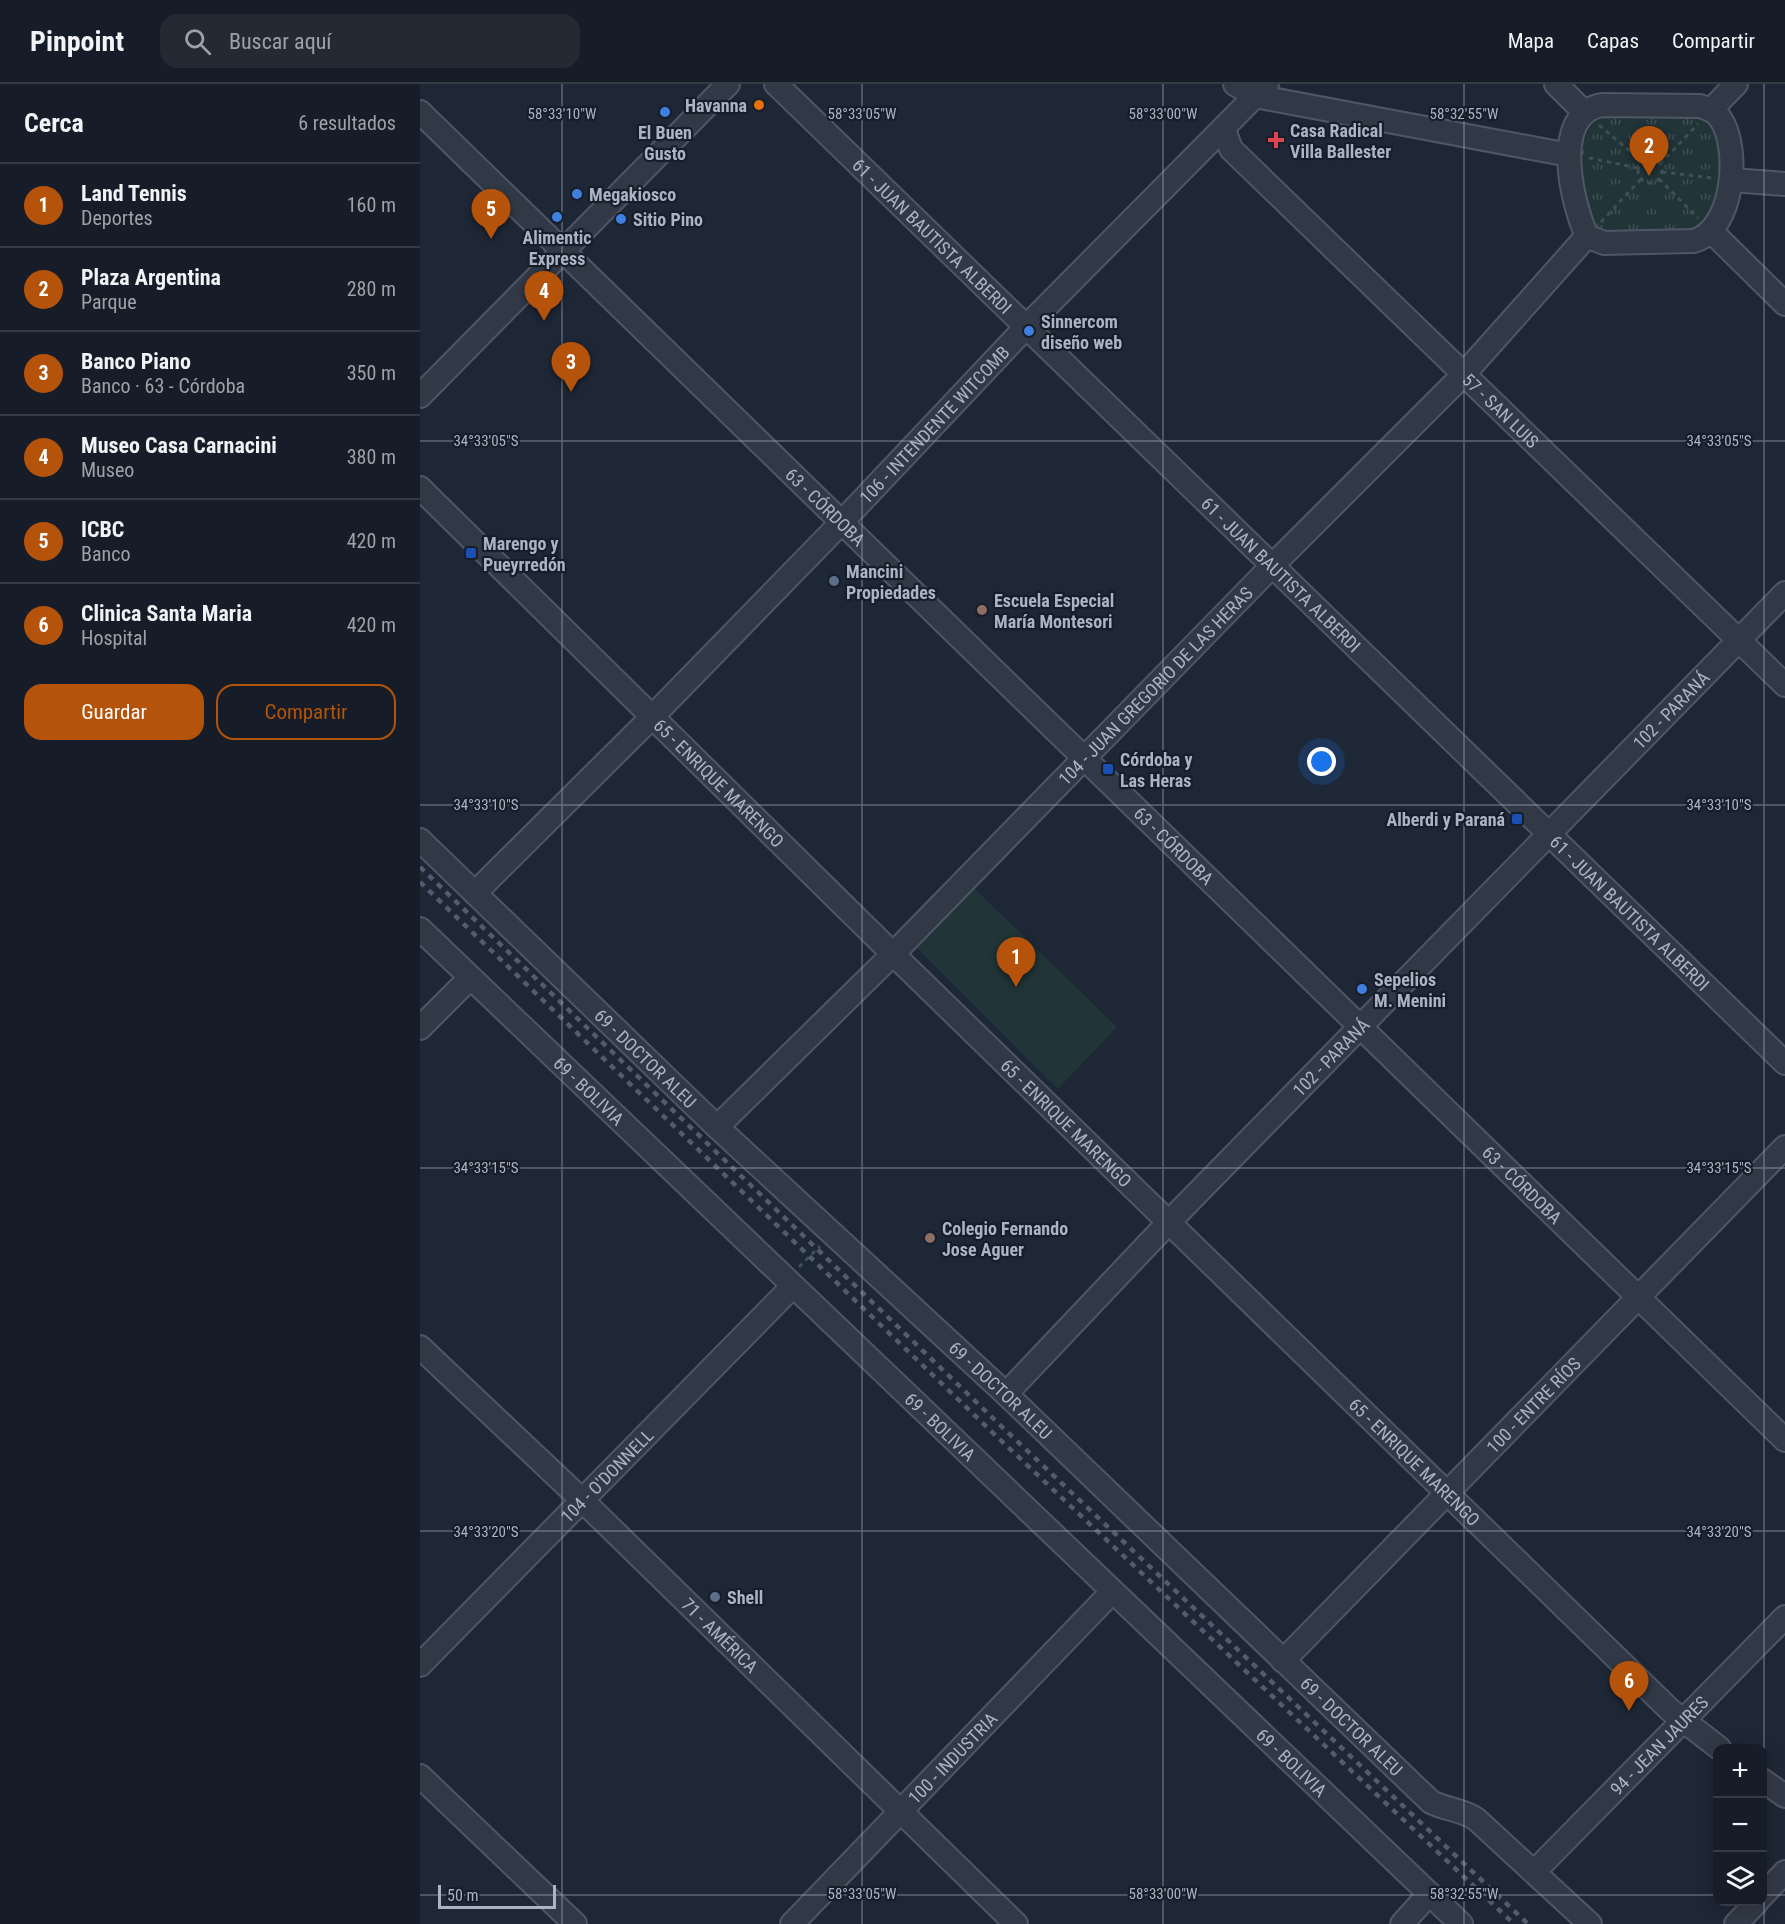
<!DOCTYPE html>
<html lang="es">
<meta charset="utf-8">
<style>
:root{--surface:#161d28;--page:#232a34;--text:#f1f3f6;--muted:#9ea2a8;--line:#353b45;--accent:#b45309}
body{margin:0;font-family:"Roboto Condensed",sans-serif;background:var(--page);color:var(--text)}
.controls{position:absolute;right:18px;bottom:18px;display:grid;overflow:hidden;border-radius:12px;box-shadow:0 3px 15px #0003}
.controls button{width:54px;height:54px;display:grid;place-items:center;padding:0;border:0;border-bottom:2px solid var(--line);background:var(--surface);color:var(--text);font:30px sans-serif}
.scale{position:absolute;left:18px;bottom:15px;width:118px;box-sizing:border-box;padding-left:6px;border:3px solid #abb3c4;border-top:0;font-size:16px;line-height:21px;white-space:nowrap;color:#abb3c4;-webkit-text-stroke:4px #171e2a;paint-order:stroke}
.you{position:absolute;left:902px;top:678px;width:21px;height:21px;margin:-15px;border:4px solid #fff;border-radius:50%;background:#1a73e8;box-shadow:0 0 0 9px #1a73e833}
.badge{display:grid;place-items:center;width:39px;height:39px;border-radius:50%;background:var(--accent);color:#fff;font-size:20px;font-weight:700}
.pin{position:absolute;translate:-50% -50px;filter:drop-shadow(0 2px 3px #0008)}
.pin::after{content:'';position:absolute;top:32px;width:21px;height:18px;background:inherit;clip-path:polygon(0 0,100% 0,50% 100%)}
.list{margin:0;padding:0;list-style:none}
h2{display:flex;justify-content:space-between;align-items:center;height:78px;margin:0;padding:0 24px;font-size:26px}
h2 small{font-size:20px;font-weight:400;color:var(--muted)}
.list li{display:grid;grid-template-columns:39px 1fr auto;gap:18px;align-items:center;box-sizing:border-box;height:84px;padding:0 24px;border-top:2px solid var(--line)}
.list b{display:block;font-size:22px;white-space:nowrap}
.list p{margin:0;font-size:20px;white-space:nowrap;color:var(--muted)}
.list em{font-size:20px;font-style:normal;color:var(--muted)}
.actions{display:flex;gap:12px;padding:18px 24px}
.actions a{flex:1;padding:14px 0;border:2px solid var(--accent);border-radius:18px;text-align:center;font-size:21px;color:var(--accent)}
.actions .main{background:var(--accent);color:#fff}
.icon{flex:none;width:33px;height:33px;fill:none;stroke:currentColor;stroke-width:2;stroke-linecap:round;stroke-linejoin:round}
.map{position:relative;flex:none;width:1365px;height:1840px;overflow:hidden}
header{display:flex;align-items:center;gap:36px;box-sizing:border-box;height:84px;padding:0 30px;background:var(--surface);border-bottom:2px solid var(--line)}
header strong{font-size:28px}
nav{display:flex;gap:33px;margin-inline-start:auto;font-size:21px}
.search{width:420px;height:54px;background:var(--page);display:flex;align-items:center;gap:15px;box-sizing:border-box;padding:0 21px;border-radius:18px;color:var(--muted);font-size:22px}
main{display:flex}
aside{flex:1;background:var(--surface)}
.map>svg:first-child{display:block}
.green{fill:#213438}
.park{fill:url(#park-tufts)}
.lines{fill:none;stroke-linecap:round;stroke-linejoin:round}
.minor-casing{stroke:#4f5665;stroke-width:26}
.path{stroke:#3e5054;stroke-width:3;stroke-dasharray:4.5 4.5;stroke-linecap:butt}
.minor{stroke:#323946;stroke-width:22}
.rail{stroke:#535c6e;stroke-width:4.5;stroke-dasharray:6 6;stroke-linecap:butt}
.ticks{fill:none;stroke:#abb3c4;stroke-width:1.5;stroke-opacity:0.45}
.food-dot{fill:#e8710a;stroke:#171e2a;stroke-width:2}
.shop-dot{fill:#3f7fe0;stroke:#171e2a;stroke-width:2}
.health-dot{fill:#e0444e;stroke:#171e2a;stroke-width:2}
.transit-dot{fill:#1a4fb4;stroke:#171e2a;stroke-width:2}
.service-dot{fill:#5c6f8a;stroke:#171e2a;stroke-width:2}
.education-dot{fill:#8d6e63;stroke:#171e2a;stroke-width:2}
.labels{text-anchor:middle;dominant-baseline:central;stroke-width:4.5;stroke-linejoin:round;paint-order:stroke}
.poi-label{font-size:18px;font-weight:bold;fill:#abb3c4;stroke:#171e2a;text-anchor:start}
.street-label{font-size:18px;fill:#abb3c4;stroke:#171e2a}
.ticks-label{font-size:15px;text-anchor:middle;fill:#abb3c4;stroke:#171e2a;stroke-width:4.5;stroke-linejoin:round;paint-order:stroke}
</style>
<header>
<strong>Pinpoint</strong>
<div class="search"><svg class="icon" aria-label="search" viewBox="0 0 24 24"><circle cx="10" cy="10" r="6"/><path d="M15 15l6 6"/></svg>Buscar aquí</div>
<nav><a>Mapa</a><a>Capas</a><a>Compartir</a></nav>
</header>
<main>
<aside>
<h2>Cerca<small>6 resultados</small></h2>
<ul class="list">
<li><span class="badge">1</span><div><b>Land Tennis</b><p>Deportes</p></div><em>160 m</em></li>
<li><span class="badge">2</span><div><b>Plaza Argentina</b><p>Parque</p></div><em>280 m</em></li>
<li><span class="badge">3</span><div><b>Banco Piano</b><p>Banco · 63 - Córdoba</p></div><em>350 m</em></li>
<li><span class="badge">4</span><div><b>Museo Casa Carnacini</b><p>Museo</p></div><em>380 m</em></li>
<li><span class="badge">5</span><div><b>ICBC</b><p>Banco</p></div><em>420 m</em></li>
<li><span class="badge">6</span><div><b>Clinica Santa Maria</b><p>Hospital</p></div><em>420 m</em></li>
</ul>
<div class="actions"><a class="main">Guardar</a><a>Compartir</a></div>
</aside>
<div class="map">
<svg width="1365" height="1840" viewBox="0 0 1365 1840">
<defs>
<pattern id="park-tufts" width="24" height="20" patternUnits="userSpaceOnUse" patternTransform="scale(1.5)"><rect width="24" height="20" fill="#213438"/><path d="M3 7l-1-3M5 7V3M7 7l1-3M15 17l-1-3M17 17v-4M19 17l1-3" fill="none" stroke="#3f4f53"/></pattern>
</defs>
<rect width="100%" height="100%" fill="#1e2736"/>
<path class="green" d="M554 804 697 943 638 1005 496 863Z"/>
<path class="park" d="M1277 33C1316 47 1304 131 1270 146L1185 147C1155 139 1149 45 1183 34Z"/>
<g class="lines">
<defs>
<g id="minor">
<path id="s1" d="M356 0 1365 979"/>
<path d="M815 0 835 12 1149 71"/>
<path d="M1136 0 1164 28"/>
<path d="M1182 21 1280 22C1287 24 1295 27 1300 34 1321 64 1314 147 1273 157L1184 159 1167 152C1152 120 1130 30 1182 21Z"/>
<path d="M1291 26 1316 0"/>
<path id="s2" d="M0 28 1365 1356"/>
<path id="s3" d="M804 46 811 65 1365 601"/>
<path d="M1312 96 1365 100"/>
<path d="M1292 148 1365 220"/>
<path d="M0 312 308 0"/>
<path id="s4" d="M0 404 473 870 1250 1626 1299 1664"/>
<path id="s5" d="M0 756 297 1043 586 1310 1011 1718C1027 1726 1041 1725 1056 1735L1170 1840"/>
<path id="s6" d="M55 809 233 632 421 439 607 242 847 0"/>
<path id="s7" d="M0 845 1041 1840"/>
<path d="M0 944 50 894"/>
<path id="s8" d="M297 1043 473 870 852 482 1044 290 1167 152"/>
<path id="s9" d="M0 1263 163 1417 596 1840"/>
<path id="s10" d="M586 1310 749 1138 1365 509"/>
<path id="s11" d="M863 1577 1365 1063"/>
<path id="s12" d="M0 1581 372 1203"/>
<path d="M0 1692 155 1840"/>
<path d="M1342 1696 1365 1712"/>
<path id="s13" d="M1114 1788 1365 1533"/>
<path d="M1342 1812 1365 1788"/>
<path id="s14" d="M372 1840 692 1508"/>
<path d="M982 1840 1009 1810"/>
<path d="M1316 1840 1337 1818"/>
</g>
</defs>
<use href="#minor" class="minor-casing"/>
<path class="path" d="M1179 41 1223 78
M1169 74 1218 84
M1218 87a12 12 0 1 1 24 0a12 12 0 1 1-24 0Z
M1240 80 1278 40
M1242 88 1292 94
M1239 95 1278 134
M1181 138 1222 94
M379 1183 400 1162"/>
<use href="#minor" class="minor"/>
<path class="rail" d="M0 783 579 1340 1108 1840
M0 798 572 1348 1094 1840"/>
</g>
<path class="ticks" d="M142 0V1840M442 0V1840M743 0V1840M1044 0V1840M1344 0V1840M0 357H1365M0 721H1365M0 1084H1365M0 1447H1365M0 1811H1298M1342 1811H1365"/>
<circle class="food-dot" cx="339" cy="21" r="6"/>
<g class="shop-dot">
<circle cx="245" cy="28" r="6"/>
<circle cx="157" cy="110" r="6"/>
<circle cx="137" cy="133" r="6"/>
<circle cx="201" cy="135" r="6"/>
<circle cx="609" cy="247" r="6"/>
<circle cx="942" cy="905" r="6"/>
</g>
<path class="health-dot" d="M853 47h6v6h6v6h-6v6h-6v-6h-6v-6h6z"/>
<g class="transit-dot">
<rect x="45" y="463" width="12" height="12" rx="3"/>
<rect x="682" y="679" width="12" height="12" rx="3"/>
<rect x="1091" y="729" width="12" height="12" rx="3"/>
</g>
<g class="service-dot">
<circle cx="414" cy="497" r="6"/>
<circle cx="295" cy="1513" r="6"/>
</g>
<g class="education-dot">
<circle cx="562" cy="526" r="6"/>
<circle cx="510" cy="1154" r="6"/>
</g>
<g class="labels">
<g class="poi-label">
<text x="327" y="21" text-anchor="end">Havanna</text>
<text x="870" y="46">Casa Radical<tspan x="870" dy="21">Villa Ballester</tspan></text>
<text x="245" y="48" text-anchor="middle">El Buen<tspan x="245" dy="21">Gusto</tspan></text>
<text x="169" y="110">Megakiosco</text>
<text x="213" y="135">Sitio Pino</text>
<text x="137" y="153" text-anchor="middle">Alimentic<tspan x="137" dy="21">Express</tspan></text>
<text x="621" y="237">Sinnercom<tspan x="621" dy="21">diseño web</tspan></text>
<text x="63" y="459">Marengo y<tspan x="63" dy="21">Pueyrredón</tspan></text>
<text x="426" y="487">Mancini<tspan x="426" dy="21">Propiedades</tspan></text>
<text x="574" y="516">Escuela Especial<tspan x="574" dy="21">María Montesori</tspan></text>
<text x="700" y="675">Córdoba y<tspan x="700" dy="21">Las Heras</tspan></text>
<text x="1085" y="735" text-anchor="end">Alberdi y Paraná</text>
<text x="954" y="895">Sepelios<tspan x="954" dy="21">M. Menini</tspan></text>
<text x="522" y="1144">Colegio Fernando<tspan x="522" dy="21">Jose Aguer</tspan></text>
<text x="307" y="1513">Shell</text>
</g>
<g class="street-label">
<text stroke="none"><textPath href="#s1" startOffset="218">61 - JUAN BAUTISTA ALBERDI</textPath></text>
<text stroke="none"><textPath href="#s3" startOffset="396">57 - SAN LUIS</textPath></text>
<text stroke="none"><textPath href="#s6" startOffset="656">106 - INTENDENTE WITCOMB</textPath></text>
<text stroke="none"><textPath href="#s2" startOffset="566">63 - CÓRDOBA</textPath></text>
<text stroke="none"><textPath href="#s1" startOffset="704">61 - JUAN BAUTISTA ALBERDI</textPath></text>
<text stroke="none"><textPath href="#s8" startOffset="622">104 - JUAN GREGORIO DE LAS HERAS</textPath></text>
<text stroke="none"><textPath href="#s10" startOffset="954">102 - PARANÁ</textPath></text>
<text stroke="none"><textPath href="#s4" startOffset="420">65 - ENRIQUE MARENGO</textPath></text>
<text stroke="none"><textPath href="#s2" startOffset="1052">63 - CÓRDOBA</textPath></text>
<text stroke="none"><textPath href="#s1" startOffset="1190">61 - JUAN BAUTISTA ALBERDI</textPath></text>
<text stroke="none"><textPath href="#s10" startOffset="468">102 - PARANÁ</textPath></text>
<text stroke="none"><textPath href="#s5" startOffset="314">69 - DOCTOR ALEU</textPath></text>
<text stroke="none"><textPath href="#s7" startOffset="234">69 - BOLIVIA</textPath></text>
<text stroke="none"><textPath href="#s4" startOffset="906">65 - ENRIQUE MARENGO</textPath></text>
<text stroke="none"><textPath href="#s2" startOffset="1538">63 - CÓRDOBA</textPath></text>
<text stroke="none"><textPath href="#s5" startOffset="800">69 - DOCTOR ALEU</textPath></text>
<text stroke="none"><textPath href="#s11" startOffset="358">100 - ENTRE RÍOS</textPath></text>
<text stroke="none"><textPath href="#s7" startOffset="720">69 - BOLIVIA</textPath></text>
<text stroke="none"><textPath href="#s4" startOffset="1392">65 - ENRIQUE MARENGO</textPath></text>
<text stroke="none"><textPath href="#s12" startOffset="266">104 - O'DONNELL</textPath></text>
<text stroke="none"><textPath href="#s9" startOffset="416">71 - AMÉRICA</textPath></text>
<text stroke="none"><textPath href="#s5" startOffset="1286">69 - DOCTOR ALEU</textPath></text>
<text stroke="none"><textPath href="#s13" startOffset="178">94 - JEAN JAURES</textPath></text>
<text stroke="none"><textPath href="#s14" startOffset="231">100 - INDUSTRIA</textPath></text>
<text stroke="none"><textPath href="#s7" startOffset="1206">69 - BOLIVIA</textPath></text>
</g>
</g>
<g class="ticks-label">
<text x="142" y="35">58°33'10"W</text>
<text x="442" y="35">58°33'05"W</text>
<text x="743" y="35">58°33'00"W</text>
<text x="1044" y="35">58°32'55"W</text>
<text x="66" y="362">34°33'05"S</text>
<text x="1299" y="362">34°33'05"S</text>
<text x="66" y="726">34°33'10"S</text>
<text x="1299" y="726">34°33'10"S</text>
<text x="66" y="1089">34°33'15"S</text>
<text x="1299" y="1089">34°33'15"S</text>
<text x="66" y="1453">34°33'20"S</text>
<text x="1299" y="1453">34°33'20"S</text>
<text x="442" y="1815">58°33'05"W</text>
<text x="743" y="1815">58°33'00"W</text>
<text x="1044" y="1815">58°32'55"W</text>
</g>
</svg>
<div class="controls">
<button>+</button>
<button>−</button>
<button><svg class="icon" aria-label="layers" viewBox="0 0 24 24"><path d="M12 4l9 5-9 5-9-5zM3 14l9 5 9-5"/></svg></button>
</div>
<div class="scale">50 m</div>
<div class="you"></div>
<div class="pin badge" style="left:596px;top:903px">1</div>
<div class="pin badge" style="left:1229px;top:92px">2</div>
<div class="pin badge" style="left:151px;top:308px">3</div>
<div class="pin badge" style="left:124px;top:237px">4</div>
<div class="pin badge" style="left:71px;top:155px">5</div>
<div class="pin badge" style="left:1209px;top:1627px">6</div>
</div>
</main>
